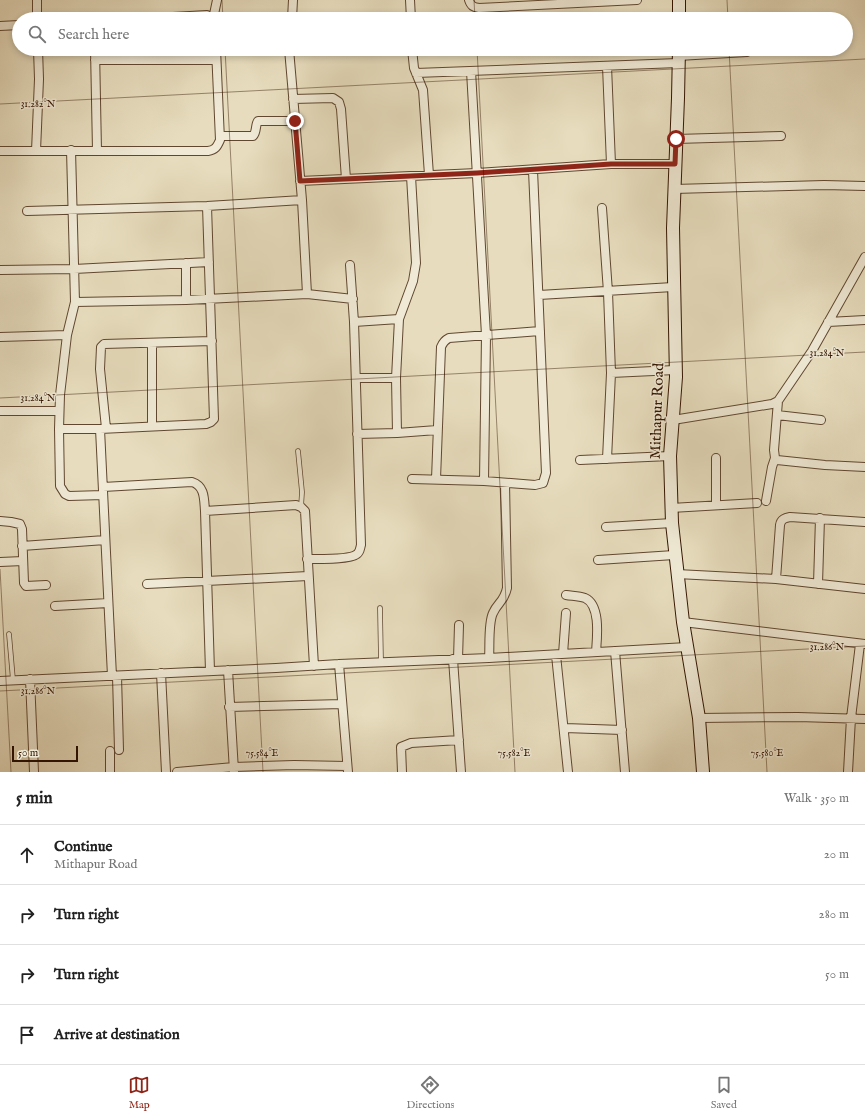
<!DOCTYPE html>
<meta charset="utf-8">
<style>
:root{--surface:#fff;--page:#f2f2f2;--text:#222;--muted:#767676;--line:#e0e0e0;--accent:#8f2418}
body{margin:0;font-family:"IM FELL English",serif;background:var(--page);color:var(--text)}
.scale{position:absolute;left:12px;bottom:10px;width:66px;box-sizing:border-box;padding-left:4px;border:2px solid #331500;border-top:0;font-size:11px;line-height:14px;white-space:nowrap;color:#331500;-webkit-text-stroke:3px #efe9d5;paint-order:stroke}
.stop{position:absolute;width:12px;height:12px;margin:-9px;border:3px solid #8f2418;border-radius:50%;background:#fff}
.stop.end{background:#8f2418;border-color:#fff;box-shadow:0 1px 4px #0008}
.list{margin:0;padding:0;list-style:none}
h2{display:flex;justify-content:space-between;align-items:center;height:52px;margin:0;padding:0 16px;font-size:17px}
h2 small{font-size:13px;font-weight:400;color:var(--muted)}
.list li{display:grid;grid-template-columns:26px 1fr auto;gap:12px;align-items:center;box-sizing:border-box;height:60px;padding:0 16px;border-top:1px solid var(--line)}
.list b{display:block;font-size:15px;white-space:nowrap}
.list p{margin:0;font-size:13px;white-space:nowrap;color:var(--muted)}
.list em{font-size:13px;font-style:normal;color:var(--muted)}
.icon{flex:none;width:22px;height:22px;fill:none;stroke:currentColor;stroke-width:2;stroke-linecap:round;stroke-linejoin:round}
.map{position:relative;flex:none;width:865px;height:772px;overflow:hidden}
.search{position:absolute;background:var(--surface);box-shadow:0 2px 6px #0003;left:12px;right:12px;top:12px;height:44px;display:flex;align-items:center;gap:10px;box-sizing:border-box;padding:0 14px;border-radius:22px;color:var(--muted);font-size:15px}
.sheet{height:292px;background:var(--surface)}
nav{display:flex;justify-content:space-around;align-items:center;box-sizing:border-box;height:56px;border-top:1px solid var(--line);background:var(--surface);font-size:11px;color:var(--muted)}
nav a{display:grid;justify-items:center;gap:2px}
nav .on{color:var(--accent)}
.map>svg:first-child{display:block}
.lines{fill:none;stroke-linecap:round;stroke-linejoin:round}
.lane-casing{stroke:#604730;stroke-width:5.5}
.street-casing{stroke:#604730;stroke-width:10}
.secondary-casing{stroke:#331500;stroke-width:14}
.lane{stroke:#efe9d5;stroke-width:4}
.street{stroke:#efe9d5;stroke-width:8}
.secondary{stroke:#efe9d5;stroke-width:12}
.route{stroke:#8f2418;stroke-width:5}
.ticks{fill:none;stroke:#331500;stroke-width:1;stroke-opacity:0.45}
.labels{text-anchor:middle;dominant-baseline:central;stroke-width:3;stroke-linejoin:round;paint-order:stroke}
.street-label{font-size:15px;fill:#331500;stroke:#efe9d5}
.ticks-label{font-size:10px;text-anchor:middle;fill:#331500;stroke:#efe9d5;stroke-width:3;stroke-linejoin:round;paint-order:stroke}
</style>
<div class="map">
<svg width="865" height="772" viewBox="0 0 865 772">
<rect width="100%" height="100%" fill="#e7ddbe"/>
<filter id="stains"><feTurbulence type="fractalNoise" baseFrequency=".005" numOctaves="4"/><feColorMatrix values="0 0 0 0 .2 0 0 0 0 .09 0 0 0 0 .02 0 0 0 .5 -.17"/></filter>
<radialGradient id="worn" r=".72"><stop offset=".6" stop-color="#630" stop-opacity="0"/><stop offset="1" stop-color="#630" stop-opacity=".3"/></radialGradient>
<g class="lines">
<defs>
<path id="lane" d="M298 451 302 492 301 507
M380 608 381 662
M9 634 13 680"/>
<path id="street" d="M37 0V19
M410 0 411 19
M469 0C471 6 473 7 479 8L637 0
M138 19 207 15 213 19
M213 19 217 0
M292 19 293 0
M0 26 19 25
M95 49 97 151
M289 49 302 200 307 294
M412 49 414 68 423 90 429 175
M678 56 747 52
M95 60H216
M607 66 611 164
M471 71 486 335 484 481
M416 73 678 63
M293 99 333 98 339 102 341 109 346 179
M220 136H253C257 132 255 125 258 121H295
M676 139 781 136
M71 150 75 302 67 335 60 395 59 429 60 486 65 494 69 496 103 495
M0 151H208C215 150 217 147 220 140L216 49
M36 151 39 79 38 49
M300 181 477 173 611 164H675
M674 189 824 185 865 186
M602 208 608 292 611 373
M27 211 207 206 302 200
M186 263V300
M0 270 74 269 209 262
M539 295 673 287
M75 302 186 300 307 294 353 299
M354 322 399 319
M828 322 865 320
M0 337 67 335
M152 343V426
M356 378H396
M778 401 774 450 775 458 777 460 825 465 865 467
M0 411H59
M777 415 821 420
M673 420 772 404 778 401 812 351 865 257
M106 428 100 369 101 347 104 344 212 341
M59 429H100L206 424 211 422 214 419 207 206
M100 429 112 676
M397 433 437 430
M357 434 397 433 396 378 399 319 413 281 416 263 411 176
M716 458V505
M607 459 611 373 675 370
M580 460 670 456
M412 479 484 481 535 485 543 483 546 473 533 170
M436 479 441 347C443 342 445 340 449 338L540 331
M103 487 192 482C205 486 204 499 205 511L210 671
M766 501 772 467 775 458
M671 508 757 503
M205 511 296 505 301 507 305 511 314 666
M0 521 11 522 20 524 22 529 24 583 26 586 46 585
M606 527 672 523
M22 546 105 540
M307 559C317 559 350 560 357 554 360 552 360 548 361 545L354 322 350 265
M598 560 674 555
M0 562 23 561
M677 574 776 579 865 589
M776 579 780 525C781 519 785 518 790 517L865 522
M147 584 308 576
M818 584 820 518
M566 595C572 596 579 596 585 598 601 605 597 638 596 652
M55 606 108 603
M683 622 865 644
M615 651 625 772
M563 654 566 613
M556 655 568 772
M489 658C490 646 488 623 493 613 498 602 504 602 507 588L505 483
M453 659 461 772
M458 659 459 625
M339 664 348 772
M228 670 234 771
M161 673 166 772
M117 676 119 750
M30 679 34 772
M0 681 276 668 339 664 489 658 687 647
M229 707 342 704
M699 718 798 717 865 719
M565 728 622 730
M110 772V751
M177 772 234 767 294 765 347 766
M402 772 401 747 411 743 459 740
M848 772 851 718 860 644"/>
<path id="secondary" d="M679 19V0
M679 49 678 98 673 228 676 377 670 456 672 523 683 622 699 718 703 772"/>
</defs>
<use href="#lane" class="lane-casing"/>
<use href="#street" class="street-casing"/>
<use href="#secondary" class="secondary-casing"/>
<use href="#lane" class="lane"/>
<use href="#street" class="street"/>
<use href="#secondary" class="secondary"/>
</g>
<g class="lines">
<path class="route" d="M295 121 300 181 477 173 611 164H675L676 139"/>
</g>
<path class="ticks" d="M222 0 223 19M474 0 475 19M727 0 728 19M225 49 263 772M477 49 515 772M729 49 767 772M0 104 865 59M0 398 865 352M0 569 11 772M0 691 865 646"/>
<g class="labels">
<g class="street-label">
<text transform="translate(657 411) rotate(-88)">Mithapur Road</text>
</g>
</g>
<g class="ticks-label">
<text x="38" y="107">31.282°N</text>
<text x="827" y="356">31.284°N</text>
<text x="38" y="401">31.284°N</text>
<text x="827" y="650">31.286°N</text>
<text x="38" y="694">31.286°N</text>
<text x="262" y="756">75.584°E</text>
<text x="514" y="756">75.582°E</text>
<text x="767" y="756">75.580°E</text>
</g>
<rect width="100%" height="100%" filter="url(#stains)"/>
<rect width="100%" height="100%" fill="url(#worn)"/>
</svg>
<div class="scale">50 m</div>
<div class="stop" style="left:676px;top:139px"></div>
<div class="stop end" style="left:295px;top:121px"></div>
<div class="search"><svg class="icon" aria-label="search" viewBox="0 0 24 24"><circle cx="10" cy="10" r="6"/><path d="M15 15l6 6"/></svg>Search here</div>
</div>
<section class="sheet">
<h2>5 min<small>Walk · 350 m</small></h2>
<ul class="list">
<li><svg class="icon" aria-label="ahead" viewBox="0 0 24 24"><path d="M12 20V5M6 11l6-6 6 6"/></svg><div><b>Continue</b><p>Mithapur Road</p></div><em>20 m</em></li>
<li><svg class="icon" aria-label="right" viewBox="0 0 24 24"><path d="M7 20v-9h11M14 6l5 5-5 5"/></svg><div><b>Turn right</b></div><em>280 m</em></li>
<li><svg class="icon" aria-label="right" viewBox="0 0 24 24"><path d="M7 20v-9h11M14 6l5 5-5 5"/></svg><div><b>Turn right</b></div><em>50 m</em></li>
<li><svg class="icon" aria-label="arrive" viewBox="0 0 24 24"><path d="M6 21V4h12l-3 4 3 4H6"/></svg><div><b>Arrive at destination</b></div></li>
</ul>
</section>
<nav>
<a class="on"><svg class="icon" aria-label="map" viewBox="0 0 24 24"><path d="M3 6l6-2 6 2 6-2v14l-6 2-6-2-6 2zM9 4v14M15 6v14"/></svg>Map</a>
<a><svg class="icon" aria-label="directions" viewBox="0 0 24 24"><path d="M12 3l9 9-9 9-9-9zM9 14v-3h6M13 9l2 2-2 2"/></svg>Directions</a>
<a><svg class="icon" aria-label="saved" viewBox="0 0 24 24"><path d="M7 4h10v16l-5-4-5 4z"/></svg>Saved</a>
</nav>
